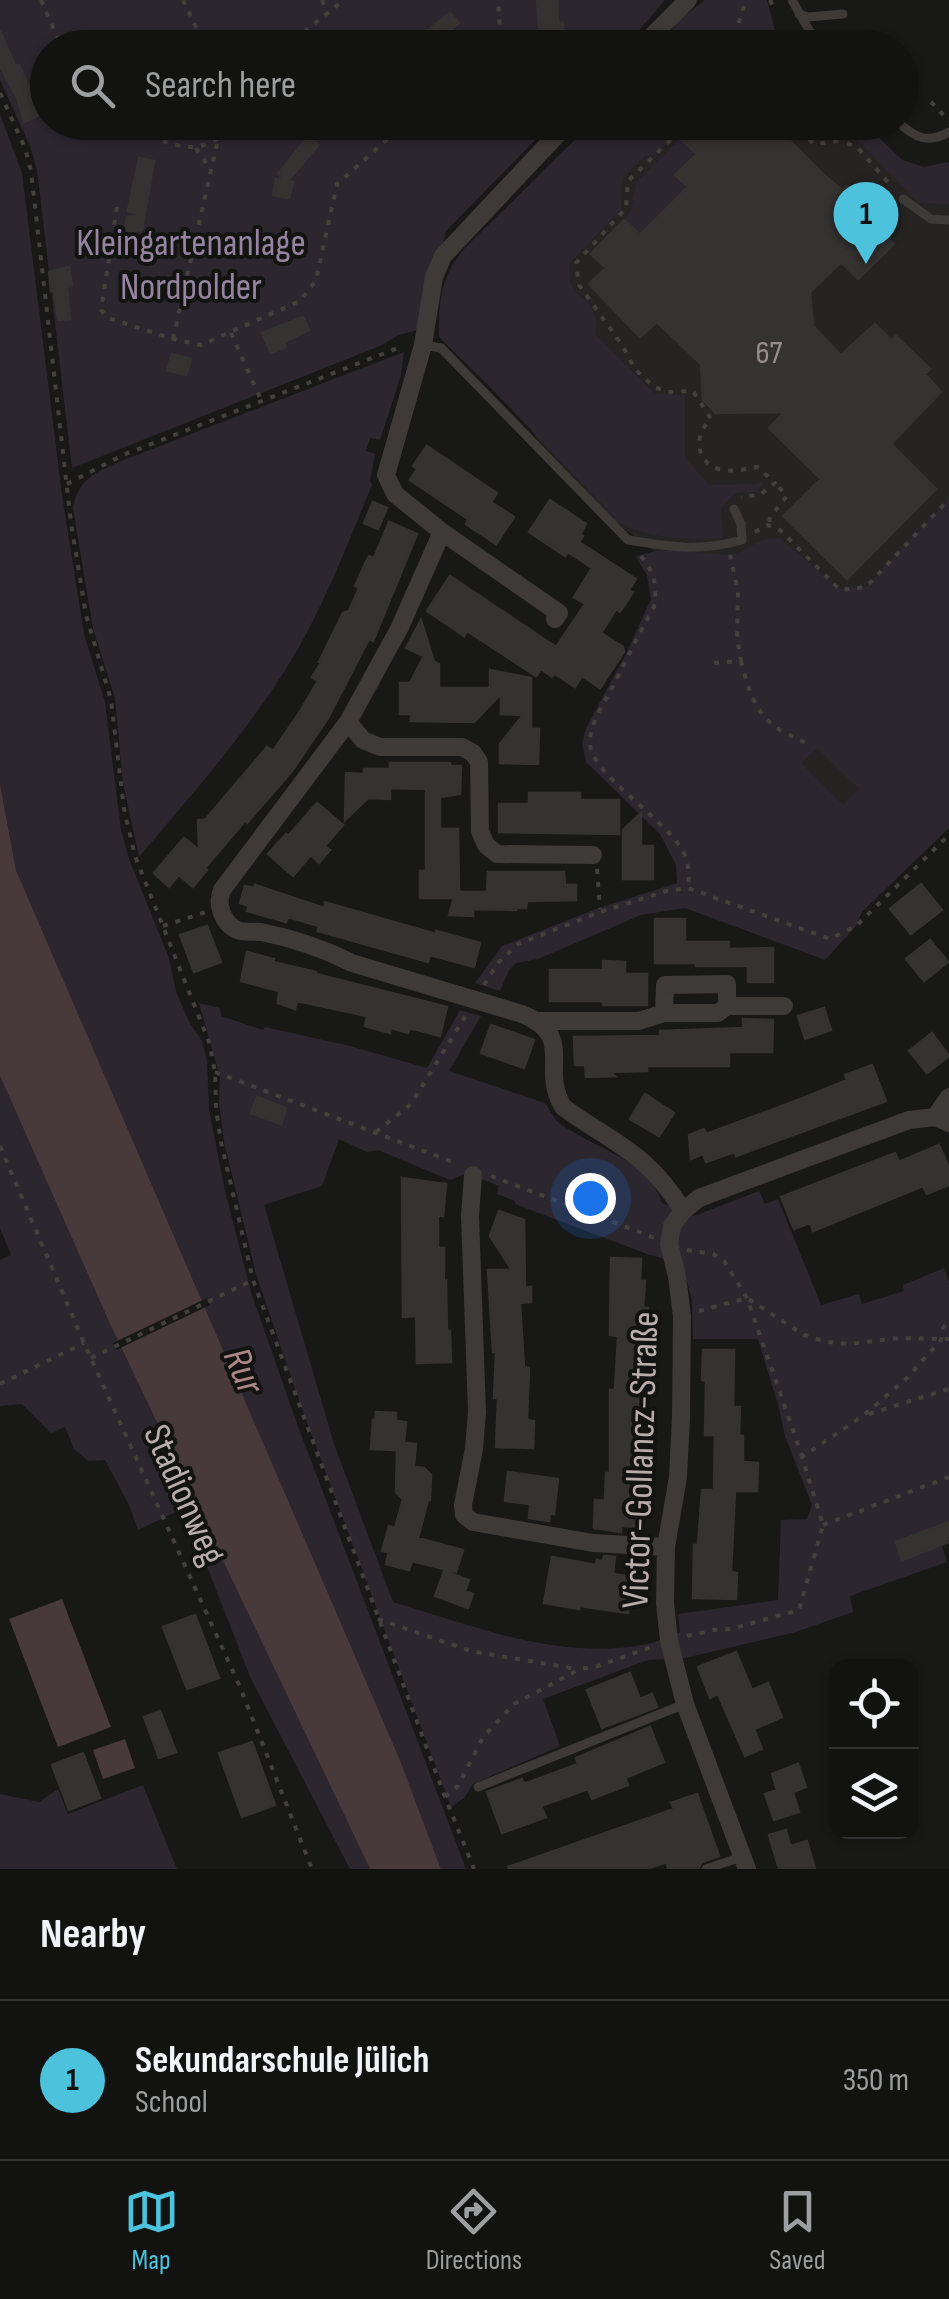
<!DOCTYPE html>
<meta charset="utf-8">
<style>
:root{--surface:#121211;--page:#1f201f;--text:#f1f3f6;--muted:#9c9e9f;--line:#313231;--accent:#4cc2dc}
body{margin:0;font-family:"Sofia Sans Condensed",sans-serif;background:var(--page);color:var(--text)}
.controls{position:absolute;right:30px;bottom:30px;display:grid;overflow:hidden;border-radius:20px;box-shadow:0 2px 8px #0004}
.controls button{width:90px;height:90px;display:grid;place-items:center;padding:0;border:0;border-bottom:2px solid var(--line);background:var(--surface);color:var(--text);font:50px sans-serif}
.you{position:absolute;left:590px;top:1198px;width:35px;height:35px;margin:-25px;border:8px solid #fff;border-radius:50%;background:#1a73e8;box-shadow:0 0 0 15px #1a73e833}
.badge{display:grid;place-items:center;width:65px;height:65px;border-radius:50%;background:var(--accent);color:#111;font-size:32px;font-weight:700}
.pin{position:absolute;translate:-50% -82px;filter:drop-shadow(0 2px 5px #0008)}
.pin::after{content:'';position:absolute;top:52px;width:35px;height:30px;background:inherit;clip-path:polygon(0 0,100% 0,50% 100%)}
.list{margin:0;padding:0;list-style:none}
h2{display:flex;justify-content:space-between;align-items:center;height:130px;margin:0;padding:0 40px;font-size:42px}
h2 small{font-size:32px;font-weight:400;color:var(--muted)}
.list li{display:grid;grid-template-columns:65px 1fr auto;gap:30px;align-items:center;box-sizing:border-box;height:160px;padding:0 40px;border-top:2px solid var(--line)}
.list b{display:block;font-size:38px;white-space:nowrap}
.list p{margin:0;font-size:32px;white-space:nowrap;color:var(--muted)}
.list em{font-size:32px;font-style:normal;color:var(--muted)}
.icon{flex:none;width:55px;height:55px;fill:none;stroke:currentColor;stroke-width:2;stroke-linecap:round;stroke-linejoin:round}
.map{position:relative;flex:none;width:949px;height:1869px;overflow:hidden}
.search{position:absolute;background:var(--surface);box-shadow:0 2px 8px #0004;left:30px;right:30px;top:30px;height:110px;display:flex;align-items:center;gap:25px;box-sizing:border-box;padding:0 35px;border-radius:55px;color:var(--muted);font-size:38px}
.sheet{height:290px;background:var(--surface)}
nav{display:flex;justify-content:space-around;align-items:center;box-sizing:border-box;height:140px;border-top:2px solid var(--line);background:var(--surface);font-size:28px;color:var(--muted)}
nav a{display:grid;justify-items:center;gap:5px}
nav .on{color:var(--accent)}
.map>svg:first-child{display:block}
.built{fill:#252423}
.green{fill:#2c272f;fill-rule:evenodd}
.water{fill:#48393a}
.pier{fill:#181817}
.building{fill:#343332;stroke:#343331;stroke-width:2.5}
.lines{fill:none;stroke-linecap:round;stroke-linejoin:round}
.path{stroke:#44403e;stroke-width:4;stroke-dasharray:5 8;stroke-linecap:butt}
.lane{stroke:#3d3a38;stroke-width:9}
.street{stroke:#3d3a38;stroke-width:18}
.labels{text-anchor:middle;dominant-baseline:central;stroke-width:8;stroke-linejoin:round;paint-order:stroke}
.number-label{font-size:32px;fill:#968e8d}
.park-label{font-size:38px;fill:#94849f;stroke:#131312}
.street-label{font-size:38px;fill:#b7adab;stroke:#131312}
.water-label{font-size:40px;font-style:italic;fill:#ad8687;stroke:#131312}
</style>
<div class="map">
<svg width="949" height="1869" viewBox="0 0 949 1869">
<rect width="100%" height="100%" fill="#181817"/>
<path class="built" d="M592 123H864L902 160 924 167 949 162V827L856 793 751 895 652 656 660 556 617 523 538 440 444 294 465 248Z"/>
<path class="green" d="M0 0H665L625 47 48 48V122L552 123 446 231 421 329 399 335 380 346 72 468 37 170 30 146 0 80Z
M705 0H767L776 34 781 41 777 45 779 48H659L680 19Z
M0 114 22 173 62 495 84 634 105 702 121 830 129 859 169 958 176 991 189 1022 202 1041 207 1061 209 1109 225 1191 251 1292 296 1421 466 1869H441L400 1760 16 870 0 784Z
M592 123H685L678 133 655 155 645 156 622 178 621 209 569 264C570 272 568 283 574 290 576 294 584 298 587 301 595 311 598 323 595 334L654 393 685 395V457L709 485 757 484 761 482 763 484 756 492 735 493 721 508 723 538C685 541 654 539 620 523L491 388 439 337C439 299 440 278 465 248Z
M847 123H864L902 160 924 167 949 162V204L919 203 854 137 847 136Z
M680 138 697 154 676 174 688 187 640 235 624 220 631 210 636 183Z
M404 352 401 375 380 440 370 438 366 451 375 454 370 480 372 485C348 543 326 601 295 654 251 728 194 792 139 857L123 783 115 698 93 629 73 508C78 479 96 472 121 461Z
M949 499V828L862 912 856 926 825 960 685 908 641 915 538 959 516 963 509 970 500 991 475 983 502 946 596 909 677 883 676 865 660 834 586 762 582 743 586 728 627 652 651 599 647 575 636 557C661 545 701 554 730 555 750 551 757 537 779 538L840 589 866 587ZM817 748 859 789 843 805 801 763Z
M199 1003 220 1008 221 1016 263 1030 265 1027 350 1046 427 1068 460 1010 481 1016 449 1071 545 1103C549 1109 553 1117 558 1122 591 1148 648 1158 662 1203L694 1216 759 1191 765 1204 778 1199 821 1305 859 1294 862 1304 904 1291 903 1285 944 1268 949 1282V1542L942 1546 947 1562 850 1596 853 1612 796 1632 685 1658 648 1660 543 1699 560 1746 473 1784 464 1798 451 1807 302 1409 256 1274 224 1142 219 1102 220 1077ZM339 1139 367 1152 378 1150 450 1180 467 1173 499 1186 497 1194 515 1201V1204L647 1254 682 1264 692 1300 693 1339H758L779 1408 785 1436 812 1505 807 1519 781 1520 778 1600 678 1614 680 1632C668 1636 656 1643 643 1645 557 1660 474 1626 393 1602L334 1444 264 1205 322 1186Z
M0 1076 110 1324 370 1869H350L251 1679 184 1508 138 1530 129 1505 105 1460 88 1461 74 1449 65 1427 51 1433 22 1404 0 1406V1260L11 1255 0 1228Z
M143 1785 177 1869H0V1794L39 1802 58 1789 68 1814Z"/>
<path class="water" d="M0 784 16 870 400 1760 441 1869H370L110 1324 0 1076Z
M62 1599 111 1727 58 1747 9 1619Z
M125 1739 135 1768 103 1779 93 1750Z"/>
<path class="pier" d="M207 1298 210 1305 116 1350 113 1343Z"/>
<path class="building" d="M537 0H557L558 23H563L564 40 540 42Z
M450 13 459 23 428 48H405Z
M0 31 15 66 19 65 41 114 24 122 18 100 0 66Z
M700 122H771L825 176 843 191 847 186 881 221 877 226 894 244 858 279 841 262 810 292 813 326 841 355 875 324 892 341 896 336 930 369 925 374 941 392 891 444 936 489 847 579 783 516 821 479 769 428 785 412 716 413 703 400 701 364 657 322 640 337 589 284 606 268 591 254 624 220 640 235 688 187 675 175 697 154 682 140Z
M308 136 318 145 288 181 293 182 289 198 273 195 276 179 287 181 278 174Z
M139 158 154 161 142 230 125 232 127 217 142 215 128 211Z
M69 267 72 286 67 287 70 319 58 320 54 290 51 291 49 272Z
M303 317 309 330 284 342 286 347 271 353 262 333Z
M172 354 191 359 186 375 167 370Z
M427 446 497 493 491 502 514 517 496 544 466 524 468 519 410 480 417 469 413 466Z
M550 500 586 524 580 534 583 536 579 542 636 579 629 590 633 592 620 612 616 609 601 633 623 647 624 652 600 688 582 676 575 687 555 674 552 677 541 669 536 676 467 631 464 636 427 611 450 576 556 647 585 604 574 597 592 568 568 552 565 556 529 532Z
M373 502 387 508 378 529 364 523Z
M389 522 417 534 373 641 369 639 328 718 292 771 247 823 245 821 205 868 207 870 193 887 179 875 169 887 154 873 184 838 199 850 198 820H205L267 747 273 751 301 710 318 681 312 677 321 663 319 662 343 613 349 611 359 588 355 586 365 564 369 556 374 558Z
M421 620 434 662 439 664V688H490V670L531 678V729H539L538 764 500 763V744L523 715 501 714V694L474 722 411 721V714H400V683H410L424 656 406 648Z
M390 763H450V766H461L460 794 440 797V829H458L459 892H487L488 872H564L565 885H576V900L527 901 526 908H516V910L473 909V916L449 915 454 898H420V871H426V789L390 788V799L368 798 345 820 346 773 364 774V769H390Z
M529 793H580V800H619V834L499 832V804H529Z
M317 803 343 825 325 846 330 850 319 863 311 855 293 876 268 854 286 834 288 836Z
M641 813V846H653V879H623V830Z
M921 884 942 910 911 934 890 909Z
M255 885 324 908 325 905 329 906 324 902 436 934V931L480 943 474 967 430 955 428 962 318 931 319 926 288 917 286 922 247 911 249 906 240 903 245 886 254 888Z
M655 919H685V942H729V949L773 948V982H748V966H696V963H655Z
M207 926 221 962 194 972 180 935Z
M930 940 948 962 924 981 906 959Z
M247 952 274 959 273 962 316 972V974L447 1007 440 1036 410 1028 408 1033 391 1028 390 1033 365 1026 367 1016 297 1001 295 1009 278 1003 279 991 241 981Z
M603 961 625 962V974H647V1005H603V1001H550V970H603Z
M824 1008 831 1030 805 1039 798 1016Z
M743 1019 773 1020 772 1052H729V1066H647V1071L610 1072 615 1076 586 1077 585 1065H575L574 1037 660 1036V1031L743 1028Z
M491 1025 534 1040 524 1068 481 1053Z
M932 1033 949 1056 927 1073 909 1051Z
M872 1065 886 1101 736 1156 735 1152 706 1162 703 1154 691 1159 689 1135 704 1129 706 1134 806 1097 847 1080 845 1075Z
M645 1094 674 1113 659 1136 630 1119Z
M257 1097 286 1108 281 1124 251 1113Z
M939 1145 949 1168V1185L927 1194 923 1186 813 1231 810 1223 794 1229 781 1197 895 1153 899 1162Z
M402 1178 446 1184 443 1216 438 1215V1248H444V1282L446 1281 447 1331H450L451 1362 417 1363 416 1316 403 1317Z
M499 1211 524 1220 525 1287H531V1302L520 1303 524 1367 529 1368 527 1420 534 1421 533 1448 496 1447 498 1398H494L496 1352H493L488 1270H512L490 1236Z
M611 1258 641 1259 640 1281H645L643 1308H648L642 1391 638 1527 621 1526V1532L594 1528 595 1500 605 1501 606 1473H610V1390H615L618 1336 610 1335Z
M703 1350H734L733 1407H740L739 1436H743V1462L758 1463 757 1491H735L731 1572 737 1573 736 1599 693 1598 694 1545H698L702 1490H714L715 1435H705L706 1381 702 1380Z
M376 1412 396 1413V1421L406 1422 404 1443 416 1444 414 1467 424 1468 431 1475 430 1500H428L418 1538 463 1550 456 1572 412 1561 409 1570 386 1564 389 1552 382 1551 389 1526 395 1528 403 1499 396 1492 397 1450 371 1449 373 1420H375Z
M508 1472 558 1479 554 1514 550 1513 549 1521 529 1518 530 1504 505 1501Z
M949 1522V1542L902 1560 896 1542Z
M604 1556 615 1557 613 1574 633 1577 628 1613 579 1606V1609L544 1603 552 1557 596 1565 597 1560 603 1561Z
M444 1571 469 1580 465 1591 473 1594 468 1608 435 1596Z
M195 1615 219 1678 187 1689 163 1627Z
M736 1652 752 1690 768 1683 782 1717 754 1729 762 1749 745 1756 718 1694 710 1698 698 1667Z
M630 1673 640 1699 652 1694 657 1707 602 1728 587 1690Z
M160 1711 176 1752 159 1758 144 1717Z
M650 1727 664 1762 625 1778 628 1785 592 1799 588 1789 541 1806 546 1817 502 1833 487 1792 522 1779 524 1784 578 1764 576 1758Z
M252 1742 275 1805 242 1817 219 1753Z
M83 1753 100 1798 69 1810 52 1765Z
M798 1764 806 1787 793 1792 799 1812 774 1820 765 1794 777 1790 772 1774Z
M697 1794 719 1856 702 1862 698 1869H668L667 1862 646 1869H509L508 1867 674 1809 671 1803Z
M786 1830 790 1846 807 1841 815 1869H779L769 1835Z"/>
<g class="lines">
<path class="path" d="M41 0 62 48
M183 0 206 48
M322 0 327 13
M770 0 773 7
M284 48 344 0
M490 48 500 29 498 0
M731 48 746 0
M0 93 25 148 31 171 71 523 86 615 111 700 124 809 135 856 209 1042 215 1072 216 1108 221 1142 253 1280 445 1797 474 1869
M931 102 949 121
M129 122C144 136 171 146 192 147 201 147 209 143 217 139
M689 122 628 181 626 208 576 263 579 285 622 345 635 369 654 387 668 392 693 391 711 419C692 435 696 466 723 470 735 472 746 469 757 467L775 483 760 495 741 497
M790 122 814 144 841 141
M845 122 841 141 857 147 893 188
M196 148 210 169
M117 207 101 310 108 318 173 339 201 345 300 301 316 280 337 184 407 122
M231 333 262 402
M173 339 218 139 225 122
M67 484 123 455 403 346
M769 522 770 517 787 496 775 483
M755 532 768 525 780 530 840 590 866 587 949 499
M641 556C655 573 657 585 654 607 639 634 625 662 611 690 603 705 591 722 590 740 586 774 672 820 686 858 689 867 689 878 688 888
M741 661C748 688 755 715 780 730 790 736 800 739 809 745
M714 663 741 661 737 637 738 591 730 555
M597 869 600 909
M163 926 206 912
M484 985 498 963 518 944 600 912 667 891 688 888 830 939 856 926 949 835
M215 1072 458 1164
M376 1132 411 1104 466 1015
M0 1146 84 1343 240 1687 312 1869
M491 1176 655 1238
M687 1250 713 1254 724 1261 747 1298 802 1456
M699 1311 747 1298 804 1335 827 1342 850 1344 898 1338 949 1339
M91 1358 253 1280
M0 1384 84 1343
M869 1414 949 1389
M823 1525 949 1477
M378 1619 471 1651 576 1669
M687 1636 714 1630 731 1629 799 1610 823 1525 802 1457 864 1415 907 1378 941 1340 943 1328 949 1321
M445 1797 458 1786 483 1737 514 1704 580 1669 598 1666 654 1646"/>
<path class="lane" d="M792 0 809 30 825 48
M799 14 808 17 843 14
M898 122C915 138 928 144 949 132
M903 199 931 219 949 220
M423 345 441 348 628 540C671 547 700 552 742 540L741 524 734 509
M478 1787 685 1704
M706 1869 741 1857"/>
<path class="street" d="M640 48 688 0
M442 532 400 627 348 722 222 890C216 903 222 923 237 930 244 933 254 931 261 932 292 938 324 949 352 963L522 1014C577 1037 539 1066 563 1107 614 1144 648 1153 683 1211
M555 619 559 613 442 532 395 494 386 475 423 345 434 277 443 256 569 122
M348 722 363 740 380 747H462L473 753 479 762 480 831 486 845 497 854 593 855
M664 1013 665 985 727 984V1006
M540 1021H639L664 1013H718L727 1006H784
M935 1117 949 1097
M473 1175 470 1216 477 1412 474 1449 463 1505 464 1515 473 1522 593 1543 666 1547
M747 1869 685 1704 669 1641 665 1603 666 1547 678 1477 681 1417 682 1316 677 1276 669 1244 672 1226 683 1211 699 1198 909 1120 935 1117 949 1123"/>
</g>
<g class="labels">
<g class="number-label">
<text x="769" y="353">67</text>
</g>
<g class="park-label">
<text x="191" y="243">Kleingartenanlage<tspan x="191" dy="44">Nordpolder</tspan></text>
</g>
<g class="street-label">
<text transform="translate(641 1460) rotate(-88)">Victor-Gollancz-Straße</text>
<text transform="translate(184 1495) rotate(66)">Stadionweg</text>
</g>
<g class="water-label">
<text transform="translate(243 1371) rotate(67)">Rur</text>
</g>
</g>
</svg>
<div class="controls">
<button><svg class="icon" aria-label="locate" viewBox="0 0 24 24"><circle cx="12" cy="12" r="6"/><path d="M12 2v4M12 18v4M2 12h4M18 12h4"/></svg></button>
<button><svg class="icon" aria-label="layers" viewBox="0 0 24 24"><path d="M12 4l9 5-9 5-9-5zM3 14l9 5 9-5"/></svg></button>
</div>
<div class="you"></div>
<div class="pin badge" style="left:866px;top:264px">1</div>
<div class="search"><svg class="icon" aria-label="search" viewBox="0 0 24 24"><circle cx="10" cy="10" r="6"/><path d="M15 15l6 6"/></svg>Search here</div>
</div>
<section class="sheet">
<h2>Nearby<small></small></h2>
<ul class="list">
<li><span class="badge">1</span><div><b>Sekundarschule Jülich</b><p>School</p></div><em>350 m</em></li>
</ul>
</section>
<nav>
<a class="on"><svg class="icon" aria-label="map" viewBox="0 0 24 24"><path d="M3 6l6-2 6 2 6-2v14l-6 2-6-2-6 2zM9 4v14M15 6v14"/></svg>Map</a>
<a><svg class="icon" aria-label="directions" viewBox="0 0 24 24"><path d="M12 3l9 9-9 9-9-9zM9 14v-3h6M13 9l2 2-2 2"/></svg>Directions</a>
<a><svg class="icon" aria-label="saved" viewBox="0 0 24 24"><path d="M7 4h10v16l-5-4-5 4z"/></svg>Saved</a>
</nav>
